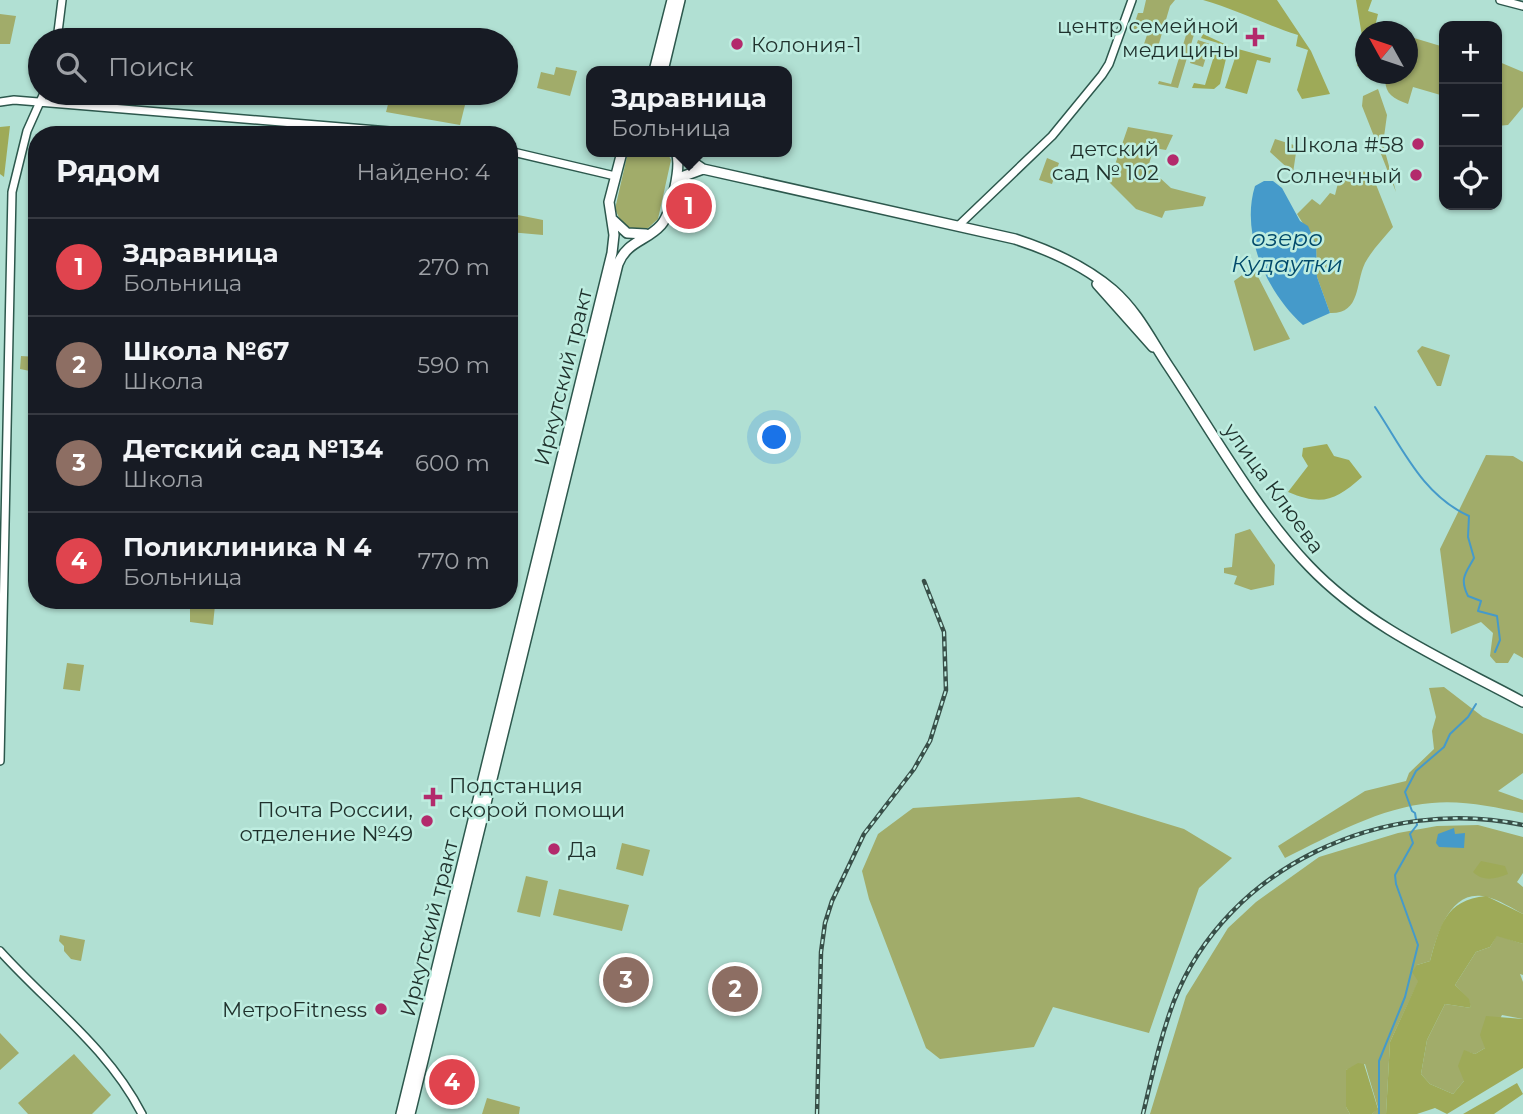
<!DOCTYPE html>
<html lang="ru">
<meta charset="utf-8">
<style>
:root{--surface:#171b24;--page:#242831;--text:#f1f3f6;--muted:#9ea1a6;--line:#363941;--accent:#2563eb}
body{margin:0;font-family:Montserrat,sans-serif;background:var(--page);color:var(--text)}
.controls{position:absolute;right:21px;top:21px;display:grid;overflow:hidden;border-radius:14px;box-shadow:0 2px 5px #0004}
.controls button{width:63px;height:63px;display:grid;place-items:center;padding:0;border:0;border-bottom:2px solid var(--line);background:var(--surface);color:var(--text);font:35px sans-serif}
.compass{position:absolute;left:1355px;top:21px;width:63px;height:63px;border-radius:50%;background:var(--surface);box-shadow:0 2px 5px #0004;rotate:310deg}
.you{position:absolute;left:775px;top:438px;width:24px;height:24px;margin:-18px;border:5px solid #fff;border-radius:50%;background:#1a73e8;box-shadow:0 0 0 10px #1a73e833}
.badge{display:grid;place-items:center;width:46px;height:46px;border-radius:50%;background:var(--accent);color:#fff;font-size:23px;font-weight:700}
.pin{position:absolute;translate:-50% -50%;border:4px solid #fff;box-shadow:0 2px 7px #0006}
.popup{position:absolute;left:586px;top:66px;width:206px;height:91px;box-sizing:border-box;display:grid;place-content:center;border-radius:14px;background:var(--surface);filter:drop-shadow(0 2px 5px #0005);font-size:23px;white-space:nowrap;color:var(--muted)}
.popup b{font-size:26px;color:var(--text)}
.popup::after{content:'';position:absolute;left:50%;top:100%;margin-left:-14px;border:14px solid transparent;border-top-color:var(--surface)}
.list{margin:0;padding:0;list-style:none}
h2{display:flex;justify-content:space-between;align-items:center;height:91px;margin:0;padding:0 28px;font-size:30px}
h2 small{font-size:23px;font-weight:400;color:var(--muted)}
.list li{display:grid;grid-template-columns:46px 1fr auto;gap:21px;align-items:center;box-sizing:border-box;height:98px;padding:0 28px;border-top:2px solid var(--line)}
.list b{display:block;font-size:26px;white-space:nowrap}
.list p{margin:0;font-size:23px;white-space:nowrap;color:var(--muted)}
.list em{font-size:23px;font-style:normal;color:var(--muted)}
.icon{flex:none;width:38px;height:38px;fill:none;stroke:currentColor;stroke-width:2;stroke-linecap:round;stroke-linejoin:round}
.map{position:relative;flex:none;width:1523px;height:1114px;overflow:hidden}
.search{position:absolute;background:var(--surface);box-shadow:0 2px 5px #0004;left:28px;top:28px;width:490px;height:77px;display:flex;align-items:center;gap:18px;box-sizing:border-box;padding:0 24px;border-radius:38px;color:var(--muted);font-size:26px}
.panel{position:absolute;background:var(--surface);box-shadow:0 2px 5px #0004;left:28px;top:126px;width:490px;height:483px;border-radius:28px}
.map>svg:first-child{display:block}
.green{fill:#a1ac6a}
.forest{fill:#9eaa58}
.water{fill:#459aca}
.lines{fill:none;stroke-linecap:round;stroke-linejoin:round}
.stream{stroke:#459aca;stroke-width:2}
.minor-casing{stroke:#2d584d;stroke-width:10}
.major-casing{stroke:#2d584d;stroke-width:12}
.minor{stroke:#fff;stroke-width:7}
.major{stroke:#fff;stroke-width:9}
.rail-casing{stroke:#384f48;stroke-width:4.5}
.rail{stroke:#beede0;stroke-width:2;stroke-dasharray:5;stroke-linecap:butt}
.poi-dot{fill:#b32a6c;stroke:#beede0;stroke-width:2.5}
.labels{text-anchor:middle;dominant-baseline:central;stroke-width:5;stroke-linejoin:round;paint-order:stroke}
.poi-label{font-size:21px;fill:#1f312c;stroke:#beede0;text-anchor:end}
.street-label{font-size:21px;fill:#1f312c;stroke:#beede0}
.water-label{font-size:23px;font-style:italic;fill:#024a6b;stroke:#beede0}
</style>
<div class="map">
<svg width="1523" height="1114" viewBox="0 0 1523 1114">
<rect width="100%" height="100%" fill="#b1e0d3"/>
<path class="green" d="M1146 0H1175L1170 6 1155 57 1141 53 1147 35 1132 31 1138 13H1143Z
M0 14 16 16 10 44H0Z
M1191 19 1198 21 1178 88 1158 84 1159 81 1171 84Z
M1414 38 1444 47V96L1413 87 1408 104C1391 98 1383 92 1386 74H1408V39Z
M1198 40 1210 44 1203 67 1190 63Z
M1497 61 1523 72V107L1508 125 1497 126Z
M556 67 577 71 570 96 537 88 541 72 554 75Z
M1378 89 1387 115 1383 144 1396 192 1362 106 1363 96Z
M391 93H468L460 125 386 112Z
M1128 127 1173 135 1166 150 1154 148 1148 167 1171 188 1206 197 1203 206 1165 211 1162 218 1136 209 1109 182Z
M1275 139 1297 146 1293 173 1270 152Z
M628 152H667L671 160 658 219 648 228 637 231 622 224 615 209Z
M1047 158 1059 163 1052 184 1039 180Z
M1341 171 1371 172 1393 227C1384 238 1372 250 1365 263 1355 284 1361 314 1330 313L1317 277 1316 244 1297 214 1312 199 1320 205 1330 193 1335 195Z
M513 214 543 220V235L509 232V217Z
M1253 267 1290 339 1254 351 1234 281Z
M1422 346 1450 355 1441 386H1437L1417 351Z
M21 356 37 357V392L28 391 30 371 20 369Z
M1486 455 1513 456 1523 462V658L1514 653 1508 663H1496L1490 656 1493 633 1481 622 1451 634 1440 549Z
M1250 529 1275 565 1274 585 1251 590 1234 584 1237 576 1224 573V568L1232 567 1235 534Z
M190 602 215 605 213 625 190 622Z
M67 663 84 665 80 691 63 689Z
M1444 687 1483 717 1523 734V773L1498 791 1523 800V813C1494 807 1462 800 1432 803 1381 807 1330 836 1285 858L1278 846 1365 791 1406 781 1409 773 1434 749 1432 731 1436 717 1429 688Z
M1079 797 1184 829 1232 858 1199 888 1149 1033 1053 1007 1034 1047 940 1059 926 1048 869 899 862 871 878 834 913 808Z
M1478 825 1523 837V873L1517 882 1523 887V914C1512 908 1499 900 1487 897 1450 887 1437 935 1430 961L1417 965 1419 980 1390 1042 1386 1114H1372L1378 1108 1365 1064 1346 1070V1107L1350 1114H1150L1186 996 1228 928 1256 902 1319 857 1398 833 1437 826Z
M622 843 650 850 643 876 616 869Z
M526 876 548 881 540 917 517 912Z
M559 889 629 905 622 931 553 915Z
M60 935 85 940 81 961 71 959 64 951V946L59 941Z
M1497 935 1523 944V975L1520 974 1523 982V1019L1502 1015 1485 1048 1475 1054 1464 1051V1081L1453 1094 1430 1084 1421 1074 1427 1040 1445 1004 1471 1008 1468 999 1455 985 1476 952 1490 947Z
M0 1033 19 1053 0 1070Z
M74 1054 111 1095 92 1114H28L18 1103Z
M487 1098 520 1107 519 1114H482Z"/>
<path class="forest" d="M1203 0H1277L1311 51 1330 94 1302 99 1297 90 1308 50 1296 46 1298 35C1264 24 1237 10 1203 0Z
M1356 0H1372L1368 11 1378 14 1374 31 1366 32 1365 67 1357 66 1363 42Z
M1203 34 1229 46 1220 84 1214 89 1192 88 1194 83 1205 85 1218 43 1201 38Z
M1238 49 1271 58 1270 63 1257 60 1247 94 1225 88Z
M10 126 4 177 0 174V127Z
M1327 444 1334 456 1349 460 1362 477C1335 501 1322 506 1288 492L1308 466 1302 456 1303 448Z
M1481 861 1505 866 1508 874C1496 879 1483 882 1473 872Z
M1486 896 1523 914V944L1497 936 1490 947 1476 952 1455 985 1469 999 1471 1008 1445 1004 1427 1040 1421 1074 1430 1084 1453 1094 1464 1081 1458 1066 1464 1050 1475 1054 1485 1048 1480 1035 1486 1016 1523 1019V1068L1447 1114 1435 1108 1417 1114H1386L1390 1042 1418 981 1412 972 1417 965 1430 961C1440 926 1445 900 1486 896Z
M1358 1063 1364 1064 1378 1109 1372 1114H1350L1346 1107V1070Z
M1517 1083 1523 1094 1494 1114H1463Z"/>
<path class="water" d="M1264 181H1273L1282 188 1300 221 1308 226 1316 244 1317 277 1330 313 1303 325C1267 293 1240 234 1255 186Z
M1454 828 1455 834 1465 833 1464 848 1439 847 1436 843 1438 834Z"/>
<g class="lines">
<path class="stream" d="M1375 407C1402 447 1422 495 1469 516L1468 537 1474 558C1466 573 1459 578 1468 596L1481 601 1478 611 1497 616 1500 640 1495 652
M1379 1114V1061L1405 997 1418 945 1396 884 1395 875 1413 843 1410 834 1417 825 1415 813 1412 811 1405 792 1416 771 1444 747 1450 734 1468 717 1476 704"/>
<defs>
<path id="minor" d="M1500 0 1523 6
M57 40 62 0
M0 102 14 100 438 135
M509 151 615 176
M958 226 1052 136 1102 75 1109 64 1132 0
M0 761 12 192 27 131 44 93
M0 951C49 1005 108 1048 142 1114"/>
<path id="major" d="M654 71 672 0
M663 71 680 0
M678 152 703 169 1015 239C1049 250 1085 266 1113 290 1138 312 1151 340 1169 367 1211 430 1257 512 1309 566 1368 628 1449 662 1523 702
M675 187 684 176 703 169
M613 220 627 233 646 234
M1097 284 1153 347
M401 1114 612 253 614 235 609 202 622 152
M410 1114 618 264C627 241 647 241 661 225 671 214 682 165 676 152"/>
</defs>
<use href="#minor" class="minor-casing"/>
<use href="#major" class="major-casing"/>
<use href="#minor" class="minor"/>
<use href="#major" class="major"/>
<defs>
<path id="rail" d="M817 1114 821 952 825 923 832 901 864 834 914 769 930 741 946 690 944 632 924 581
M1143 1114C1152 1076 1160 1038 1174 1001 1227 866 1385 795 1523 825"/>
</defs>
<use href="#rail" class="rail-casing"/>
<use href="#rail" class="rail"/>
</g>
<g class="poi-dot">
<path d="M1251.5 26.5h7v7h7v7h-7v7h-7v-7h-7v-7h7z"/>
<circle cx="737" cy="44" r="7"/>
<circle cx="1418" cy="144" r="7"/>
<circle cx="1173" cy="160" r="7"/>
<circle cx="1416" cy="175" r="7"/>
<path d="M429.5 786.5h7v7h7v7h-7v7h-7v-7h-7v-7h7z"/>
<circle cx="427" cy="821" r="7"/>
<circle cx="554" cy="849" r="7"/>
<circle cx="381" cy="1009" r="7"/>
</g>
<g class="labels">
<g class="poi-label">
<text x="1239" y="25">центр семейной<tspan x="1239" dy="24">медицины</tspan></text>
<text x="751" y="44" text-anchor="start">Колония-1</text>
<text x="1404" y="144">Школа #58</text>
<text x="1159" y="148">детский<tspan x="1159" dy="24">сад № 102</tspan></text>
<text x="1402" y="175">Солнечный</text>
<text x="449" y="785" text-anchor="start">Подстанция<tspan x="449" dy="24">скорой помощи</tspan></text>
<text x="413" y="809">Почта России,<tspan x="413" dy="24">отделение №49</tspan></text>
<text x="568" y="849" text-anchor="start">Да</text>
<text x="367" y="1009">МетроFitness</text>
</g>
<g class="street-label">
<text transform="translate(563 377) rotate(-76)">Иркутский тракт</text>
<text transform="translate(1274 488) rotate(54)">улица Клюева</text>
<text transform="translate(429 928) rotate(-76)">Иркутский тракт</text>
</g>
<g class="water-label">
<text x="1287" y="238">озеро<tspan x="1287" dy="26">Кудаутки</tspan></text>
</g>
</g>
</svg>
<div class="controls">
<button>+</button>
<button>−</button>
<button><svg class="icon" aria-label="locate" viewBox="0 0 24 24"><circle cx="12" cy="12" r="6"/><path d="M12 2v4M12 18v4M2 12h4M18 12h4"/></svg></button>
</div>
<svg class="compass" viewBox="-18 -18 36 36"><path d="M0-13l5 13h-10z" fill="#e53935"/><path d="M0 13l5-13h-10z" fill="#9ea1a6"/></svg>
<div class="you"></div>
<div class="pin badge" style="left:689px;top:206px;background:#e0444e">1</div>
<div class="popup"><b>Здравница</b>Больница</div>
<div class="pin badge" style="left:735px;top:989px;background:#8d6e63">2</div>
<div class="pin badge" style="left:626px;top:980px;background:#8d6e63">3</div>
<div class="pin badge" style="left:452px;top:1082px;background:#e0444e">4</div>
<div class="search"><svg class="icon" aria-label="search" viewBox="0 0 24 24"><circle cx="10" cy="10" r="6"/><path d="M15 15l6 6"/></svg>Поиск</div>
<section class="panel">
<h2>Рядом<small>Найдено: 4</small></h2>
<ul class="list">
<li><span class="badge" style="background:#e0444e">1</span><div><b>Здравница</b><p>Больница</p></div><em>270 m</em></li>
<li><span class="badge" style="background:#8d6e63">2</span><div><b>Школа №67</b><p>Школа</p></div><em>590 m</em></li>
<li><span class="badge" style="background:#8d6e63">3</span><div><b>Детский сад №134</b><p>Школа</p></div><em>600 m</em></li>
<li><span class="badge" style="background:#e0444e">4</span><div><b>Поликлиника N 4</b><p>Больница</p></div><em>770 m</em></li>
</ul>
</section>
</div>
